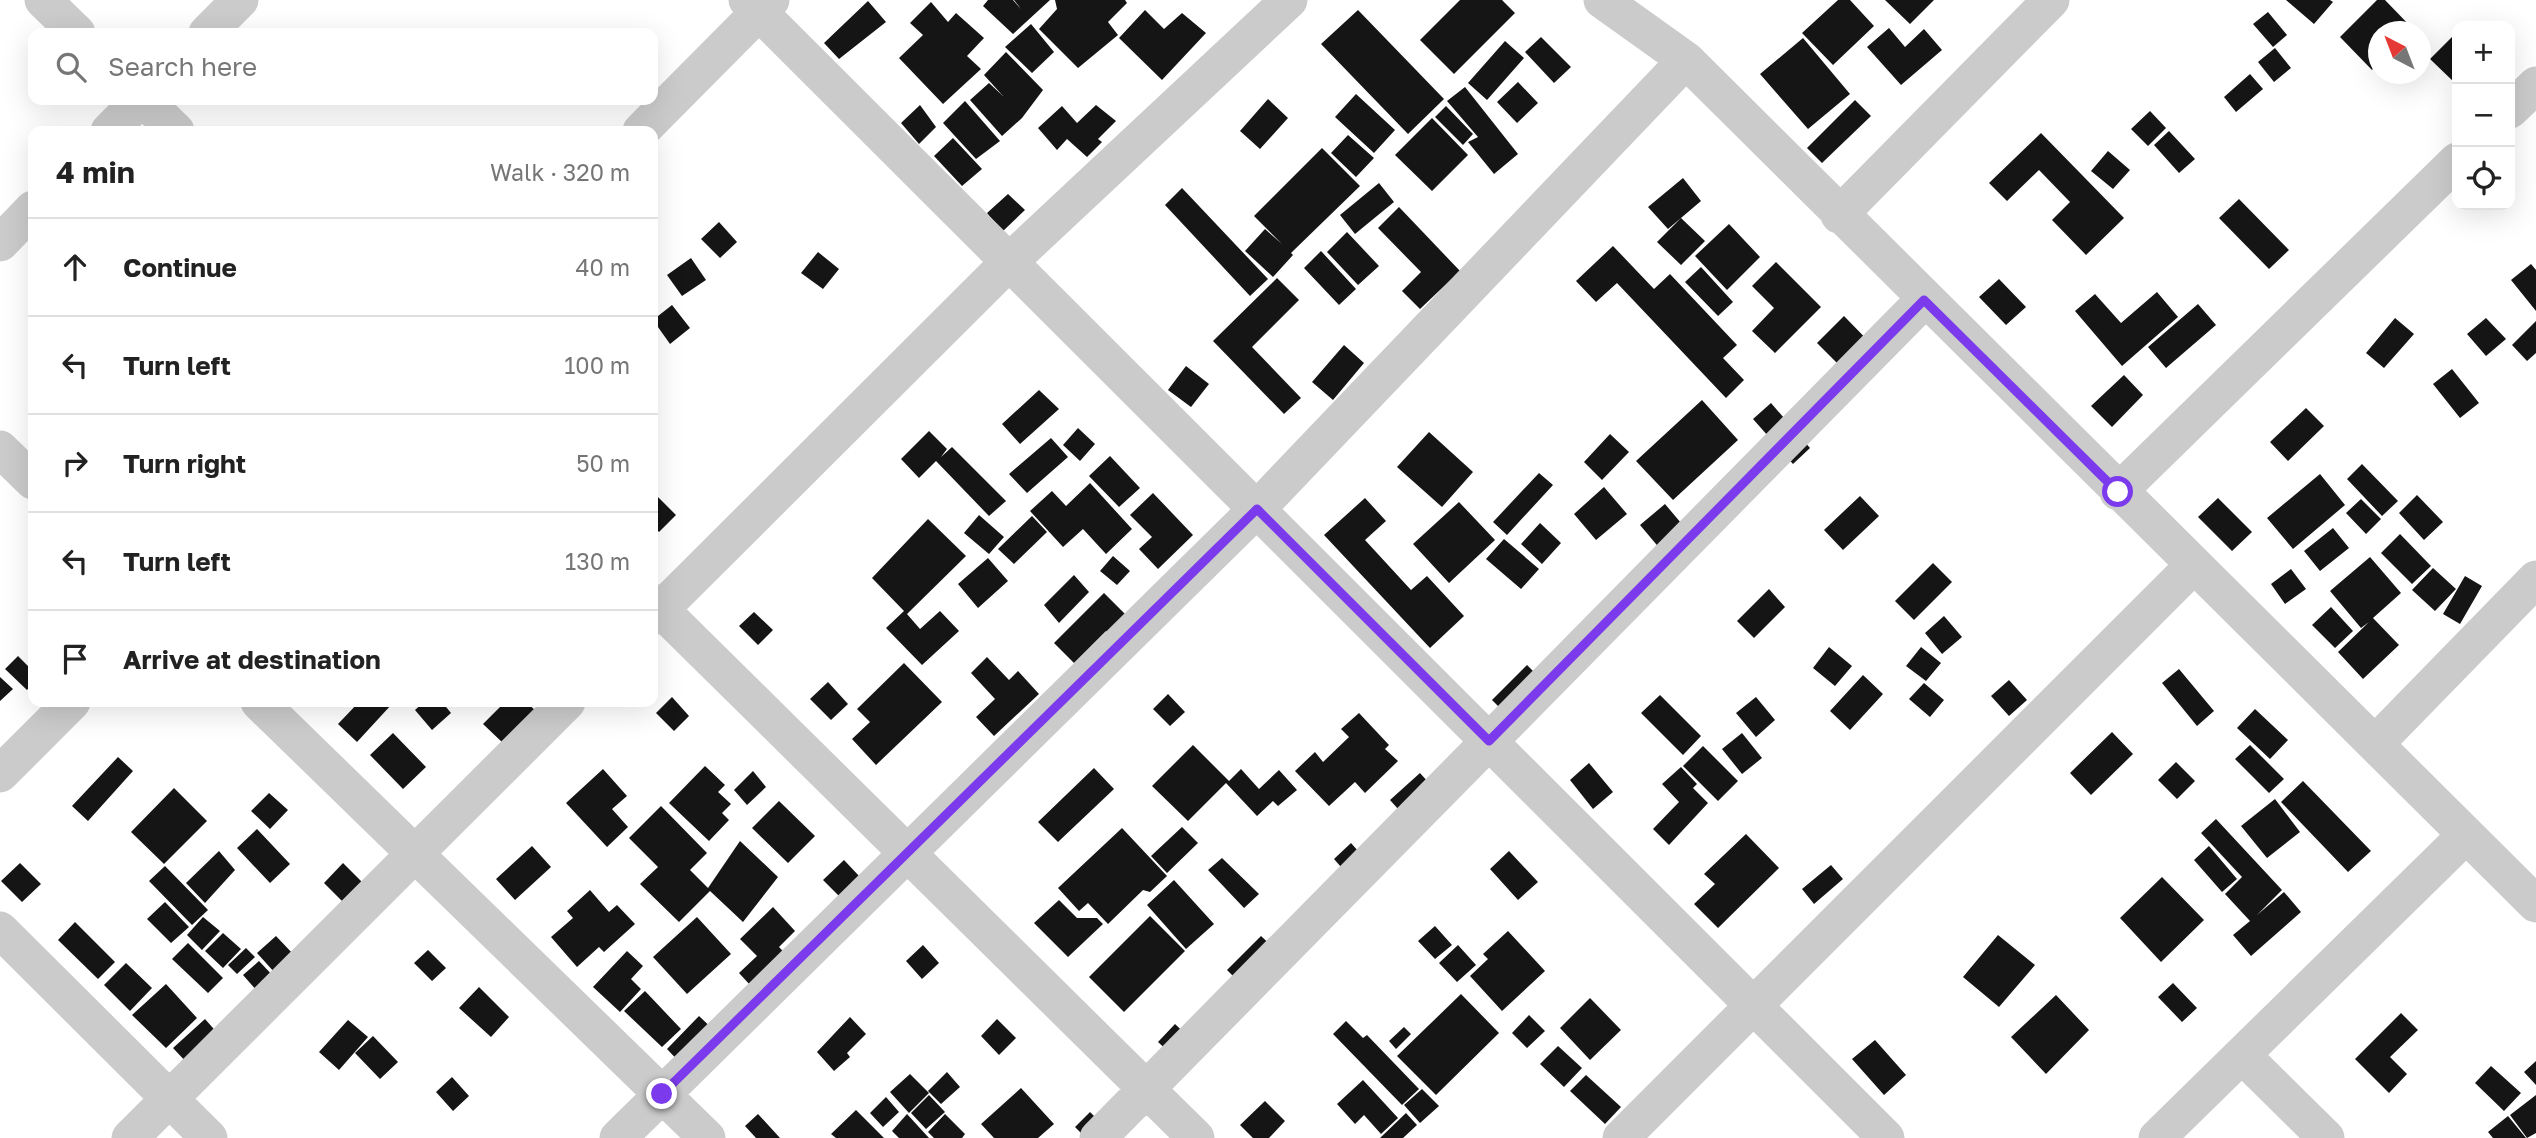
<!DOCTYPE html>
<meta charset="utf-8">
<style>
:root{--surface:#fff;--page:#f6f6f6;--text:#222;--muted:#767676;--line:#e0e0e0}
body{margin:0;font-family:"Golos Text",sans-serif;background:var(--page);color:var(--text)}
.controls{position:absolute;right:21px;top:21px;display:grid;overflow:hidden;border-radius:14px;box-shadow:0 7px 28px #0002}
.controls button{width:63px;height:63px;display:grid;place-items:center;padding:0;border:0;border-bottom:2px solid var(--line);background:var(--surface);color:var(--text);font:35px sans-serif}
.compass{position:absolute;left:2368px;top:21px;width:63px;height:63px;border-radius:50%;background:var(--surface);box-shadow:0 7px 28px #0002;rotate:318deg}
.stop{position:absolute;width:21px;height:21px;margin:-16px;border:5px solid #7c3aed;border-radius:50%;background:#fff}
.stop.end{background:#7c3aed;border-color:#fff;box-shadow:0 2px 7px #0008}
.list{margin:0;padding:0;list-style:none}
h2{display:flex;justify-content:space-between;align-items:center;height:91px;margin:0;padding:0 28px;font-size:30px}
h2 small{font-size:23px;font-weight:400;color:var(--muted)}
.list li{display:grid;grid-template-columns:46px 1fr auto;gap:21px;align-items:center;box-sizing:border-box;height:98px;padding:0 28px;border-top:2px solid var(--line)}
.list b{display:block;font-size:26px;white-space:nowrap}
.list em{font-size:23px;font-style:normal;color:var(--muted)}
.icon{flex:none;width:38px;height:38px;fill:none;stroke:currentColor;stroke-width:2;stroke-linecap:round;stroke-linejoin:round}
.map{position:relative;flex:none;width:2536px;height:1138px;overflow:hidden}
.search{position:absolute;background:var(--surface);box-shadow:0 7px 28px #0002;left:28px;top:28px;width:630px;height:77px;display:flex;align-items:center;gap:18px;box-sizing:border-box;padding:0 24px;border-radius:14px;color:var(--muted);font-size:26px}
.panel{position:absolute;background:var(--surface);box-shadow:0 7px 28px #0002;left:28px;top:126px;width:630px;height:581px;border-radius:14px}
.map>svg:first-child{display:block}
.building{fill:#151515}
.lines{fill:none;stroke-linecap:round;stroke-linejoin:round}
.street{stroke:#cbcbcb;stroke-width:37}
.route{stroke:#7c3aed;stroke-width:9}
</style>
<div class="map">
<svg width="2536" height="1138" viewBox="0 0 2536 1138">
<rect width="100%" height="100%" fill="#fff"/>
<path class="building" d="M988 0H1013L1021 9 1014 0H1050L1013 34 983 6Z
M1055 0H1125L1127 3 1108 22 1118 35 1078 68 1039 29 1057 9Z
M1460 0H1502L1515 13 1454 74 1420 40Z
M1838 0H1850L1874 26 1833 65 1802 33Z
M1885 0H1934L1910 24Z
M2286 0H2330L2333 2 2314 24Z
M2377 0H2385L2413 29 2411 32H2378V63L2372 70 2340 37Z
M868 1 886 22 839 59 824 43Z
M931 2 948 22 956 13 984 38 967 56 981 69 943 104 899 58 923 35 910 23Z
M1145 10 1164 29 1182 13 1206 33 1162 80 1119 38Z
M1358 10 1444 99 1408 134 1321 44Z
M2268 12 2287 35 2273 47 2253 24Z
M1031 24 1054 52 1032 73 1005 47Z
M1889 28 1905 47 1924 29 1942 50 1901 85 1867 47Z
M2457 32V83L2456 84 2430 59Z
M1541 37 1571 67 1554 83 1525 52Z
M1803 38 1850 94 1808 129 1760 74Z
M1505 41 1524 58 1487 100 1468 83Z
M2275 48 2291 68 2274 82 2258 62Z
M1006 52 1043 90 1022 118 1002 136 970 100 989 83 1003 96 984 75Z
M2250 74 2263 89 2236 112 2224 97Z
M1518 82 1538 103 1517 123 1497 102Z
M1465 87 1518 154 1494 174 1468 142 1478 137 1447 101Z
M1356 94 1395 130 1374 153 1335 117Z
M1268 99 1288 118 1260 149 1240 131Z
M1855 100 1871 116 1822 163 1807 148Z
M965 101 1000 141 976 159 943 123Z
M920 105 936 127 919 144 901 123Z
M1096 105 1116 121 1098 139 1102 142 1087 157 1067 139 1057 150 1038 128 1062 106 1077 123Z
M1446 106 1473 134 1463 145 1435 117Z
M2150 111 2166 128 2148 146 2131 129Z
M1432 118 1468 155 1432 191 1395 155Z
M2169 131 2195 159 2179 173 2154 145Z
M2041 133 2124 218 2086 255 2052 220 2070 202 2039 170 2007 201 1989 183Z
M1348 135 1374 158 1356 177 1331 153Z
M953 138 982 169 962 186 934 156Z
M1322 148 1360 186 1291 253 1293 255 1273 277 1245 251 1265 229 1282 244 1254 216Z
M2108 151 2130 170 2113 189 2091 171Z
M1683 178 1701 201 1668 229 1648 207Z
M1379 183 1394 202 1355 234 1340 215Z
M1182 188 1268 279 1250 296 1165 205Z
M1008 194 1025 210 1002 232 987 213Z
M2239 199 2289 250 2269 269 2219 218Z
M1399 207 1460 271 1420 309 1402 291 1421 272 1378 228Z
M1681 218 1705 241 1681 265 1657 242Z
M719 222 737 242 720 258 701 239Z
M1729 224 1760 257 1727 290 1695 256Z
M1347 232 1379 266 1358 285 1327 252Z
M1613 246 1654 289 1670 274 1737 345 1723 358 1744 380 1726 398 1617 283 1596 302 1576 281Z
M1321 251 1356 289 1339 305 1304 268Z
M818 252 839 269 823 289 801 273Z
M691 258 706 280 682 296 667 275Z
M1776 262 1821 307 1775 353 1752 331 1774 308 1752 286Z
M2531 264 2536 270V311L2511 280Z
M1701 267 1733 302 1718 316 1685 282Z
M1277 278 1299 300 1252 347 1301 398 1284 414 1213 341Z
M1999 279 2026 307 2006 325 1979 297Z
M2157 292 2178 317 2122 366 2075 311 2095 294 2121 323Z
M2198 304 2216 325 2166 368 2148 347Z
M672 305 690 328 670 344 653 320Z
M1844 316 1880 353 1853 379 1817 343Z
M2395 318 2414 334 2384 368 2366 353Z
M2486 318 2506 339 2486 356 2467 334Z
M2536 321V353L2527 361 2512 345Z
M1344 345 1364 363 1333 400 1312 382Z
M1186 366 1209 384 1191 407 1168 390Z
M2452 369 2479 403 2460 418 2433 384Z
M2124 375 2143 395 2112 427 2091 406Z
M1039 390 1059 409 1020 444 1002 424Z
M1702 400 1738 440 1673 500 1636 461Z
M1771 403 1810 448 1793 464 1753 419Z
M2306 408 2324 426 2288 461 2270 442Z
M1078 428 1095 444 1080 461 1063 445Z
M929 431 947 449 941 457 952 447 1006 501 989 516 936 461 919 478 901 459Z
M1429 432 1473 472 1442 507 1397 467Z
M1610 434 1629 452 1602 480 1584 462Z
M1051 438 1068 457 1027 493 1009 474Z
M1110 456 1140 488 1119 507 1089 476Z
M2362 464 2398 501 2382 516 2347 479Z
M1539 473 1553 485 1507 535 1493 522Z
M2320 474 2345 505 2293 549 2267 518Z
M1090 483 1132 529 1106 554 1083 529 1063 547 1030 511 1052 491 1066 506Z
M1604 487 1627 514 1596 540 1574 514Z
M1153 493 1193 535 1158 569 1139 549 1152 537 1130 515Z
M2417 495 2443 522 2424 540 2399 513Z
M657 496 676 515 659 532 653 526V500Z
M1860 496 1879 516 1843 550 1824 530Z
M1365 498 1386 521 1365 540 1411 590 1427 576 1464 616 1430 648 1324 535Z
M2218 498 2252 532 2232 551 2198 517Z
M2361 499 2381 519 2366 534 2346 513Z
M1459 502 1495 540 1449 583 1413 544Z
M1665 504 1681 523 1677 569 1640 525Z
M979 515 1004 537 989 554 964 533Z
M1032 516 1047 532 1014 564 998 549Z
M928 519 966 556 907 614 920 629 940 611 959 631 922 665 886 628 904 611 872 578Z
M1540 523 1561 543 1542 564 1521 544Z
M2333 528 2349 548 2320 571 2304 551Z
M2400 534 2431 566 2412 584 2381 553Z
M1504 539 1539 569 1521 589 1486 559Z
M1113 556 1130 571 1117 585 1100 571Z
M2370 557 2401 593 2373 618 2399 645 2363 679 2338 652 2369 622 2361 628 2330 591Z
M988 558 1008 581 978 608 958 584Z
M1933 563 1952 582 1914 620 1895 601Z
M2433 568 2456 589 2435 611 2412 590Z
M2291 569 2306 589 2285 604 2271 584Z
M1074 575 1089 592 1059 623 1044 605Z
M2465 576 2482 586 2460 624 2443 614Z
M1769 589 1785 607 1754 638 1737 621Z
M1104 593 1133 622 1115 640 1106 631 1074 663 1054 643Z
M2331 607 2353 631 2335 648 2312 625Z
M754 612 773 630 758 645 739 626Z
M1944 616 1962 637 1942 654 1925 633Z
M1829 647 1852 666 1835 686 1813 668Z
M1921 647 1941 663 1926 681 1906 666Z
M18 656 33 671V683L27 690 5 669Z
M987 657 1009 680 1018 671 1039 694 994 736 976 717 995 699 971 673Z
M904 663 942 702 876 765 852 739 870 722 857 709Z
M1527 665 1549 687 1514 722 1492 700Z
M2179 669 2214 711 2197 726 2162 683Z
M1863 675 1883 694 1850 730 1830 711Z
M0 677 13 689 0 701Z
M2009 680 2027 700 2009 716 1991 696Z
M828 682 848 704 831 720 810 699Z
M1924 683 1944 700 1930 717 1909 699Z
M1168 694 1185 712 1170 726 1153 709Z
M1660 695 1701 736 1683 755 1641 713Z
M672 697 689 716 674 731 656 713Z
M1756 697 1775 720 1756 737 1736 713Z
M359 702 392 704 357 742 338 724Z
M424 702H442L451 713 432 730 415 710Z
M505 702H526L536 711 504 744 483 724Z
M2255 709 2288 740 2270 759 2237 728Z
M1359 713 1389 745 1385 749 1398 761 1365 793 1355 782 1329 806 1295 771 1315 752 1323 762 1349 737 1341 729Z
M2112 732 2133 754 2091 795 2070 773Z
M393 733 426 767 403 789 370 755Z
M1742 733 1762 758 1742 774 1722 749Z
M1193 745 1229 781 1241 769 1259 789 1279 770 1297 790 1278 806 1273 801 1257 816 1226 783 1188 821 1152 786Z
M2250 745 2284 779 2269 793 2235 759Z
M1703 746 1738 781 1718 801 1683 766Z
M118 757 133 771 88 821 72 806Z
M2176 762 2195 781 2177 799 2158 780Z
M1589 763 1613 792 1593 809 1570 780Z
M705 766 725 785 718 792 731 804 722 813 729 820 709 841 669 803Z
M1681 767 1697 784 1693 788 1708 803 1669 845 1653 829 1679 802 1662 784Z
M1094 768 1114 789 1058 842 1038 822Z
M603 769 627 796 612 809 628 827 607 847 566 803Z
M753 771 766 787 747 805 734 790Z
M1420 773 1437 792 1407 819 1390 800Z
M2303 781 2371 851 2348 872 2281 802Z
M174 788 207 821 164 864 131 832Z
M269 793 288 810 270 829 251 811Z
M2275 799 2300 832 2267 858 2241 826Z
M779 801 815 836 788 863 752 828Z
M661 806 707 853 690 870 708 888 740 841 778 877 743 922 710 891 679 922 640 884 658 867 629 838Z
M2216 819 2282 890 2257 915 2284 892 2301 912 2251 956 2233 935 2250 921 2225 894 2242 877 2201 833Z
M1182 827 1198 843 1167 873 1151 856Z
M1122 828 1167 876 1150 892 1143 890 1108 924 1088 903 1079 911 1058 888Z
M257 829 290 864 270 883 237 848Z
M1746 834 1779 868 1718 928 1694 904 1715 884 1704 874Z
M1351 843 1366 860 1348 875 1334 859Z
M532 846 551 867 515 900 496 879Z
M2209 846 2237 879 2222 892 2194 860Z
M219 851 235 870 205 903 186 883Z
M1509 851 1538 882 1518 900 1490 869Z
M1222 858 1259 894 1244 908 1208 870Z
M844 860 860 877 839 896 823 880Z
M20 863 41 884 22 902 1 881Z
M343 863 364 884 345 904 324 883Z
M1831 865 1843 879 1814 904 1802 889Z
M165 866 208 910 192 925 149 881Z
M2162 877 2204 920 2161 962 2120 918Z
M1174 880 1214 924 1186 949 1147 905Z
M590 890 609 912 617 905 635 924 604 952 599 947 577 967 551 937 573 918 567 911Z
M1059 900 1077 918H1097L1103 924 1068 957 1034 923Z
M165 902 189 927 171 943 147 919Z
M773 907 795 931 779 947 796 965 762 998 739 973 757 956 740 939Z
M1150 916 1185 951 1124 1012 1089 977Z
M203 917 220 931 202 950 187 935Z
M697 917 731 954 687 994 653 957Z
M75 922 115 962 98 979 58 940Z
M1435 926 1452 945 1435 959 1418 941Z
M1508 931 1545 971 1502 1011 1470 976 1488 959 1483 954Z
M223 933 241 949 223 968 205 951Z
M1998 935 2035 965 1999 1007 1963 977Z
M276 936 294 955 275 973 257 953Z
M1261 936 1278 952 1243 986 1227 970Z
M188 943 223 978 208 993 172 959Z
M923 945 939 963 922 979 906 961Z
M1458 945 1476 965 1457 982 1439 963Z
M246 948 255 957 237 974 228 965Z
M428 950 446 968 432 981 414 963Z
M627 951 643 966 631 979 641 989 620 1012 593 987Z
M259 961 275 978 259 993 243 975Z
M126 963 152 988 130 1011 104 985Z
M2173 983 2197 1008 2182 1022 2158 997Z
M166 984 197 1018 166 1048 132 1015Z
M479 987 509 1017 491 1037 459 1008Z
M645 991 681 1029 662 1047 624 1011Z
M1461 994 1499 1033 1436 1095 1397 1056Z
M2056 995 2089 1030 2046 1074 2011 1037Z
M1590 998 1621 1030 1590 1060 1560 1028Z
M2401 1013 2418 1030 2390 1057 2407 1074 2389 1093 2355 1059Z
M1529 1015 1545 1031 1527 1048 1512 1033Z
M699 1016 719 1035 685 1068 667 1049Z
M850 1017 866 1034 847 1053 850 1057 834 1071 817 1052Z
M205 1019 220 1036 189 1065 173 1048Z
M997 1019 1016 1038 999 1055 981 1036Z
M348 1020 368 1037 339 1070 319 1052Z
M1346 1021 1363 1038 1367 1035 1419 1089 1402 1105 1333 1034Z
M1175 1024 1196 1044 1180 1062 1158 1042Z
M1404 1027 1411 1034 1396 1049 1389 1041Z
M373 1036 398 1062 380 1079 355 1053Z
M1875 1040 1906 1075 1884 1095 1852 1059Z
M1558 1046 1582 1068 1564 1087 1540 1064Z
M2536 1061V1085L2524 1072Z
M2491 1066 2521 1093 2504 1111 2475 1083Z
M947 1072 960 1087 941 1104 928 1091Z
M910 1074 929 1093 909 1113 890 1092Z
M1586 1075 1621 1107 1605 1124 1570 1091Z
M452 1077 469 1096 453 1111 436 1092Z
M1363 1080 1398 1118 1381 1134 1364 1115 1355 1124 1337 1104Z
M1021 1088 1054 1124 1038 1138H994L981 1124Z
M1422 1089 1439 1106 1420 1123 1404 1105Z
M929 1095 945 1112 926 1129 911 1113Z
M2536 1095V1133L2527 1138 2510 1115Z
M886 1097 899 1112 883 1127 870 1113Z
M1265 1101 1285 1121 1269 1138H1253L1240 1125Z
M856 1110 884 1138H836L831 1134Z
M1090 1112 1111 1133 1086 1138 1075 1127Z
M1406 1113 1417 1125 1403 1138H1380Z
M758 1114 780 1138H756L745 1126Z
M907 1114 929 1138H899L892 1131Z
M945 1114 965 1134 962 1138H934L928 1132Z
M2508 1116 2526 1138H2493L2488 1132Z"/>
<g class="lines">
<path class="street" d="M43 0 77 33
M747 0 1886 1138
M1602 0 1686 60 2536 904
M207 33 240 0
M144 100 176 131
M2510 110 2536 85
M109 131 140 100
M641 131 771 0
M1839 215 2051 0
M0 243 33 209
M0 449 33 481
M2118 492 2457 161
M653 602 1196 1138
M653 617 1009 262 1289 0
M259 702 707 1138
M2375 744 2536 579
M0 774 72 702
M0 930 209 1138
M2242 1055 2326 1138
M130 1138 567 702
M618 1138 1257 509 1686 60
M1098 1138 1924 300
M1621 1138 2194 565
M2157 1138 2466 835"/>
</g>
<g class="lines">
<path class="route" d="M662 1094 1257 509 1489 741 1924 300 2118 492"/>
</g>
</svg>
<div class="controls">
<button>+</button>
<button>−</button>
<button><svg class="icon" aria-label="locate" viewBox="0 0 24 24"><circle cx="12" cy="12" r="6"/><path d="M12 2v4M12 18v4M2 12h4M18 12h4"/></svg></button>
</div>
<svg class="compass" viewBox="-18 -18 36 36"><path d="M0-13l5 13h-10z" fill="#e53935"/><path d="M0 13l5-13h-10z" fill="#767676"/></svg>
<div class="stop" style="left:2118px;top:492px"></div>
<div class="stop end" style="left:662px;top:1094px"></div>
<div class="search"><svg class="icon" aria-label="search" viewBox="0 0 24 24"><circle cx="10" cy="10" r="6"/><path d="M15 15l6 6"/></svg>Search here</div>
<section class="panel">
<h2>4 min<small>Walk · 320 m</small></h2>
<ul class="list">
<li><svg class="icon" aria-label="ahead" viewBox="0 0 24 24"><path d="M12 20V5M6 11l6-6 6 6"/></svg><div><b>Continue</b></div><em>40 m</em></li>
<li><svg class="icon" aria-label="left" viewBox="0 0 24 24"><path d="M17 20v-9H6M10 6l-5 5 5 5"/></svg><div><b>Turn left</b></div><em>100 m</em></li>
<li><svg class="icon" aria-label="right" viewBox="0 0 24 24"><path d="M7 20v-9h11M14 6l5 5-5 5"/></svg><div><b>Turn right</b></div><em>50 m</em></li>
<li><svg class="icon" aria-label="left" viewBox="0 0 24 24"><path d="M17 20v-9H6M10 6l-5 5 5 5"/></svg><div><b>Turn left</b></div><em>130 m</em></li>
<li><svg class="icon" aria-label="arrive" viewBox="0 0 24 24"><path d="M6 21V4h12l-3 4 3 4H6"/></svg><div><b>Arrive at destination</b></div></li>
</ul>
</section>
</div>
